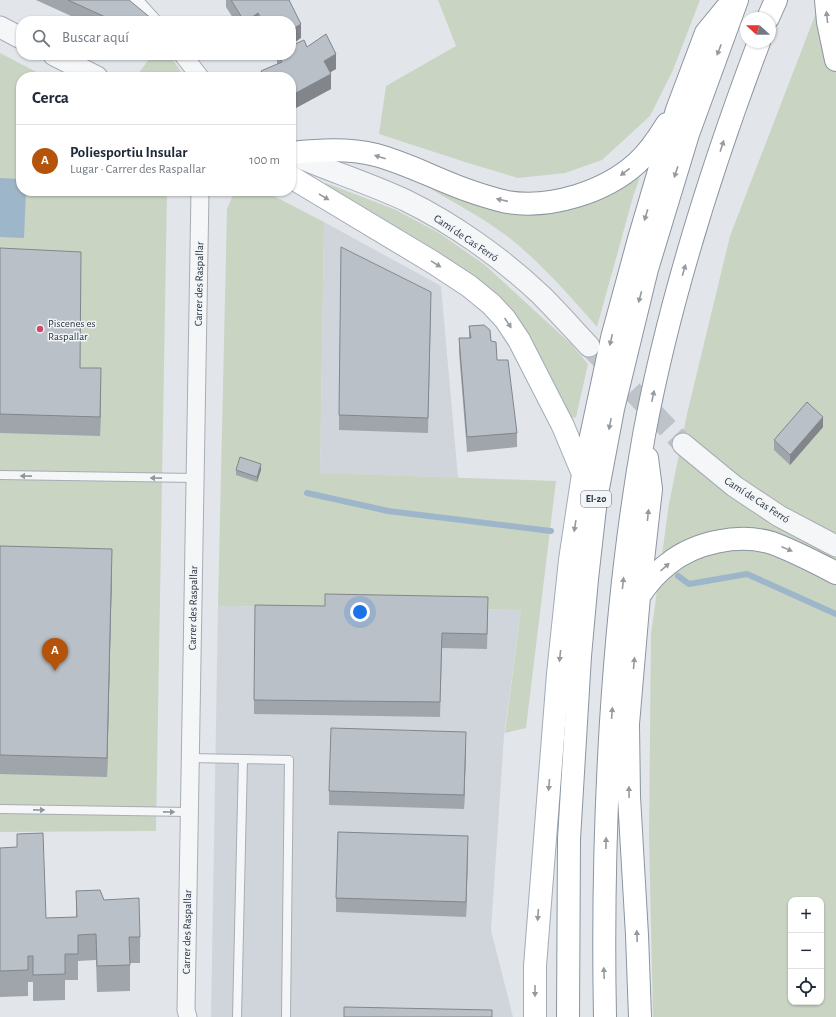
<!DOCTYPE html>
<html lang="es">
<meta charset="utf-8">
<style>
:root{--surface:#fff;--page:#f2f2f3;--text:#1f2937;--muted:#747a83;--line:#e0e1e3;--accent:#b45309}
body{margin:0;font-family:"Alegreya Sans",sans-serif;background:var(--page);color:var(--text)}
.controls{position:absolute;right:12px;bottom:12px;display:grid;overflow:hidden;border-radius:8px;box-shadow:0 1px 3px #0004}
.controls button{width:36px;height:36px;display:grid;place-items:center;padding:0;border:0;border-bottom:1px solid var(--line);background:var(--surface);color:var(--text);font:20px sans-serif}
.compass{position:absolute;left:740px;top:12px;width:36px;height:36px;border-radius:50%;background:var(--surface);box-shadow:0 1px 3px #0004;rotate:291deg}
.you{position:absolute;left:360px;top:612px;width:14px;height:14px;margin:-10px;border:3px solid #fff;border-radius:50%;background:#1a73e8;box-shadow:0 0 0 6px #1a73e833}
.badge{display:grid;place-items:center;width:26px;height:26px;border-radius:50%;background:var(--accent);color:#fff;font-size:13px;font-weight:700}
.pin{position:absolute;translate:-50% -33px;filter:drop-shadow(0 1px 2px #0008)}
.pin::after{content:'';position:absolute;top:21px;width:14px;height:12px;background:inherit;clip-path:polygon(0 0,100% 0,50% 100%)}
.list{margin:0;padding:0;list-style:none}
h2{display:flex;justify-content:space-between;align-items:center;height:52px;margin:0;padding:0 16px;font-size:17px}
h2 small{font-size:13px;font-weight:400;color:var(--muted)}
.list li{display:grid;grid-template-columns:26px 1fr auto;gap:12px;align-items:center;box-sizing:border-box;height:72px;padding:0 16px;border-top:1px solid var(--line)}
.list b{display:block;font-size:15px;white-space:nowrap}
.list p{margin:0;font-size:13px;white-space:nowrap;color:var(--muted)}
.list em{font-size:13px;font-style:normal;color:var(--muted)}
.icon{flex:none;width:22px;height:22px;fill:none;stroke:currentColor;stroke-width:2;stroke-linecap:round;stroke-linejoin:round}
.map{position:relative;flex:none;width:836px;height:1017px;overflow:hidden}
.search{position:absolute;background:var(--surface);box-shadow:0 1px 3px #0004;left:16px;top:16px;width:280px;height:44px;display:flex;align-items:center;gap:10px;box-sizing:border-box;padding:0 14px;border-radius:16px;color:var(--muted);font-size:15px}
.panel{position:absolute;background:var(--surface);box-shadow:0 1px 3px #0004;left:16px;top:72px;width:280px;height:124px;border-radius:16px}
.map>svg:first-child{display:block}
.built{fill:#d0d5dc}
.green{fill:#c9d4c3;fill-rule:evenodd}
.water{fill:#9eb6c9}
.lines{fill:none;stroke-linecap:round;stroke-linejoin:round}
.stream{stroke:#9eb6c9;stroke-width:6}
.tertiary-tunnel{stroke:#bdc3c8;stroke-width:21;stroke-dasharray:21 10;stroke-linecap:butt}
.service-casing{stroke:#a7adb4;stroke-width:10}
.minor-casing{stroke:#a7adb4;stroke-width:19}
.tertiary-casing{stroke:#a7adb4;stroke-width:23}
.primary-casing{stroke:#a2abb6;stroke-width:24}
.trunk-casing{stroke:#8a95a0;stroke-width:24}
.service{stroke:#f5f6f8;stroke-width:8}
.minor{stroke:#f5f6f8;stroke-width:17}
.tertiary{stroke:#f5f6f8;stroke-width:21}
.primary{stroke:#fff;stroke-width:22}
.trunk{stroke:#fff;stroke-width:22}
.wall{fill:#9fa5ab}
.shaded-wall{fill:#82868b}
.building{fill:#b9c0c7;stroke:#82868b}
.oneway{fill:#949aa0}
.oneway2{fill:#90969d}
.poi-dot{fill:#cb4b69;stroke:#f2f5f7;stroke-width:1.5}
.labels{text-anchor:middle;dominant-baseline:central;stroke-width:3;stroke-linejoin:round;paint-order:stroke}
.shield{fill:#f2f5f7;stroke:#666f78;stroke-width:1}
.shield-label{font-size:10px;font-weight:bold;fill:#2a3542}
.street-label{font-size:11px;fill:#2a3542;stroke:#f2f5f7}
.poi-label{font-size:11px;fill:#2a3542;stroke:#f2f5f7;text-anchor:start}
</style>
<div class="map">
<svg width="836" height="1017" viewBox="0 0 836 1017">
<rect width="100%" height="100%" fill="#e2e6ea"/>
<path class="built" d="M324 222 441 286 458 478 320 473Z
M218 606 521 610 504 736 491 930 513 1017H211Z"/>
<path class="green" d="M438 0H700L673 70 650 116 602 160 565 173 518 178 465 162 379 134 386 86 456 46Z
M821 0H836V1017H653L649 835 651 634 669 504 687 414 730 236ZM791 900H821V1002H791Z
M0 53 46 77H21V191H167L156 831 0 832Z
M152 55H170L184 77H144L138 74Z
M640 177 633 197 597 327C569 295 540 262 507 236 483 218 455 203 429 188L471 203 601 197Z
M326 183 396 210 439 233 485 265 571 344 588 364 576 417 572 418 536 352 325 186Z
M239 191H264L324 222 320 473 556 481 526 728 505 733 521 610 218 606 227 209 232 197Z"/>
<path class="water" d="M0 178 21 179V191H26L24 238 0 237Z"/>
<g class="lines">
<path class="stream" d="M307 493 388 511 551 531
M678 576 689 584 747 574 836 614"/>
<path class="tertiary-tunnel" d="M589 346 683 444"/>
<defs>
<path id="service" d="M0 475 195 478
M190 758 289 760 286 1017
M0 809 189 812
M237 1017 243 759"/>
<path id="minor" d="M133 0 152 21
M183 55 200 77
M188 1017 186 1010 200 191"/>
<path id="tertiary" d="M0 27 21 38
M54 55 97 77
M291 154C329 171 369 183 407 201 454 224 503 259 541 295 558 312 573 329 589 346
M683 444 734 486 779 516 836 546"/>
<path id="primary" d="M291 177 434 263 469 286 491 304 505 319 519 340 563 426 583 474 570 560 558 674 535 966V1017"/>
<path id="trunk" d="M826 0 828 22 836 60
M768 18 776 0
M291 153C319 150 348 148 376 155 406 163 434 178 464 189 478 194 493 199 507 202 551 209 605 192 637 163 649 152 659 137 667 124
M583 474 612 338 639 239 677 110 706 33 729 5
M639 596C647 584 657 572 668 564 695 542 739 533 772 543 794 551 815 562 836 573
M568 1017 569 839 580 656 587 579 596 499 613 409 647 269 688 134 737 0
M605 1017C603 919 605 821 611 722 617 626 627 530 644 435 669 301 711 169 759 42
M640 1017 637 935 629 797 628 724 639 596 651 489 647 458"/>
</defs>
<use href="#service" class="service-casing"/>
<use href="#minor" class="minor-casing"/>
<use href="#tertiary" class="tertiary-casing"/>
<use href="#primary" class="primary-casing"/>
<use href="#trunk" class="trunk-casing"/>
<use href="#service" class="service"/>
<use href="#minor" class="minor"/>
<use href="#tertiary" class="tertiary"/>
<use href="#primary" class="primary"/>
<use href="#trunk" class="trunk"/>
</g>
<path class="wall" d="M36 0H129L152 21H82Z
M226 0H289L301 38 291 21H235L226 7Z
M307 47 336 69 330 72 331 89 294 109 291 102V77H261V71L277 64V55H291Z
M0 248 80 368 101 387 100 436 0 433Z
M431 306 428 433 339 430V415Z
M469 326 491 341 517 433V447L467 452 459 352V338H469Z
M823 427 790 465 774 450V440Z
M236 470H261L257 482 236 475Z
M0 546 112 568 107 777 0 774Z
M488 611 487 649 442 648 440 717 254 714V700Z
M466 747 464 809 329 805V791Z
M17 834 46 918 76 917V891L104 900 140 937V963H130V991L97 992 96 960 78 961V980H65V1000L33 1001V982H28V996L0 997V848L17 847Z
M468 851 466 917 336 912V898Z"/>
<path class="shaded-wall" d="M258 13V21H247Z
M301 24V38L291 45V30Z
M336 54V69L324 76V61Z
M331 74V89L294 109V94Z
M101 368V387L100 436V417Z
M823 417V427L790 465V455Z
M261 464V470L257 482V477Z
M112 549V568L107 777V758Z
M466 732V747L464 809V795Z
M468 836V851L466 917V902Z"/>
<path class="building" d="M68 0H129L152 19V21H114Z
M231 0H289L301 24 291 30V21H263L258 13 247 21H244Z
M326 34 336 54 324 61 331 74 294 94 291 87V77H265L261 71 282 62 278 55H291V46L304 40 307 47Z
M341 247 431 292 428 418 339 415Z
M0 248 81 252 80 368H101L100 417 0 414Z
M484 325 490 330 491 341 496 342 497 360H508L517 433 467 437 459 338H471L469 326Z
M807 402 823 417 790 455 774 440Z
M240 457 261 464 257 477 236 470Z
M0 546 112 549 107 758 0 755Z
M325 594 488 597 487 634 442 633 440 702 254 700 255 605 325 606Z
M331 728 466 732 464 795 329 791Z
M338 832 468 836 466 902 336 898Z
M43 833 46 918 77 917 76 891 100 890 104 900 139 898 140 937H129L130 965 97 966 96 934 78 935V954H65V974L33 975V956H28V970L0 971V848L17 847V834Z
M344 1007 492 1010V1017H344Z"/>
<defs><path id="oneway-solid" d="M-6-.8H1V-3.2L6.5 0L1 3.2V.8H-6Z"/></defs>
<g class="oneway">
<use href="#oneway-solid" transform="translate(827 17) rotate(-96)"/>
<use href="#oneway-solid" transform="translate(719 50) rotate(111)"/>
<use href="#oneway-solid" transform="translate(722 146) rotate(-72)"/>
<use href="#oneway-solid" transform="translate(380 157) rotate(-163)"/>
<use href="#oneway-solid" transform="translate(625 172) rotate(143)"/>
<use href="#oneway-solid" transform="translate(676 172) rotate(108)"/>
<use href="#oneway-solid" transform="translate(324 197) rotate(31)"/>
<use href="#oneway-solid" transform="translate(502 200) rotate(-167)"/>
<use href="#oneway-solid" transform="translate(646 215) rotate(107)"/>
<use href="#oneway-solid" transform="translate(436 264) rotate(32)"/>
<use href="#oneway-solid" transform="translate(684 270) rotate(-74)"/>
<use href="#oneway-solid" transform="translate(640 297) rotate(105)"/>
<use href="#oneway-solid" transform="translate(508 323) rotate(56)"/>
<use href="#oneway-solid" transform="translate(611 340) rotate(103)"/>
<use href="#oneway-solid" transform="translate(653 396) rotate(-78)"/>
<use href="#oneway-solid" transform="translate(610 424) rotate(101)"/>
<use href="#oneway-solid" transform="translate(648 515) rotate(-84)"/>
<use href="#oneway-solid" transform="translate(575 526) rotate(99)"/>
<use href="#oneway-solid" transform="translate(787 549) rotate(22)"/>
<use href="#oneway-solid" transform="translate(665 567) rotate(-42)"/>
<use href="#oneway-solid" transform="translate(623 583) rotate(-84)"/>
<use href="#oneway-solid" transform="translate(560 656) rotate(96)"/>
<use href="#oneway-solid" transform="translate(634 663) rotate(-85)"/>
<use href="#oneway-solid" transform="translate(612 713) rotate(-86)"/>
<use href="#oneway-solid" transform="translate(549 785) rotate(95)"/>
<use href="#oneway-solid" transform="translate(629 792) rotate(-91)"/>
<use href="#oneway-solid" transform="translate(606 843) rotate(-89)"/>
<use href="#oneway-solid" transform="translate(538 915) rotate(94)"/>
<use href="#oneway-solid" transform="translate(637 936) rotate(-92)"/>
<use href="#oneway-solid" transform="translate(604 973) rotate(-92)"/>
<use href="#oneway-solid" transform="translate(535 991) rotate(90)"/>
</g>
<g class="oneway2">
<use href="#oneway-solid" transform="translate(26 476) rotate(-179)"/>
<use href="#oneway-solid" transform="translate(156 478) rotate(-179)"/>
<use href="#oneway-solid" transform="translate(39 810) rotate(1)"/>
<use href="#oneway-solid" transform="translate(169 812) rotate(1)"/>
</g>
<circle class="poi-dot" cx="40" cy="329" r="4"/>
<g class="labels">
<rect class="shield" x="581" y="491" width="30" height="16" rx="3"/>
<g class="shield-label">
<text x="596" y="499">EI-20</text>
</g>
<g class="street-label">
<text transform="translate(466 238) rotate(34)">Camí de Cas Ferró</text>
<text transform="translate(199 284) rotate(-89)">Carrer des Raspallar</text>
<text transform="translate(757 500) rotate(33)">Camí de Cas Ferró</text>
<text transform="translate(193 608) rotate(-89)">Carrer des Raspallar</text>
<text transform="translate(187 932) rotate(-89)">Carrer des Raspallar</text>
</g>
<g class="poi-label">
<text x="48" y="323">Piscenes es<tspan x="48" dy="13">Raspallar</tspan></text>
</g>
</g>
</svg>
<div class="controls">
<button>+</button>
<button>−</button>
<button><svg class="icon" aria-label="locate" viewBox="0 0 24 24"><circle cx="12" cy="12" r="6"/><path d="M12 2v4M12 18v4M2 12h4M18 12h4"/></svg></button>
</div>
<svg class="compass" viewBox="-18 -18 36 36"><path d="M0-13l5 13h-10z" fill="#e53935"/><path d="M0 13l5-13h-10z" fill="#747a83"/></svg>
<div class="you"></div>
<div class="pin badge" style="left:55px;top:671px">A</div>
<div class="search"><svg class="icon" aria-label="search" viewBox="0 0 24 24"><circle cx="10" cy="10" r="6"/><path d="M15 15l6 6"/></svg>Buscar aquí</div>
<section class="panel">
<h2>Cerca<small></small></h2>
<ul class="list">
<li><span class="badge">A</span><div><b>Poliesportiu Insular</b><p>Lugar · Carrer des Raspallar</p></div><em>100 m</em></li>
</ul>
</section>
</div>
